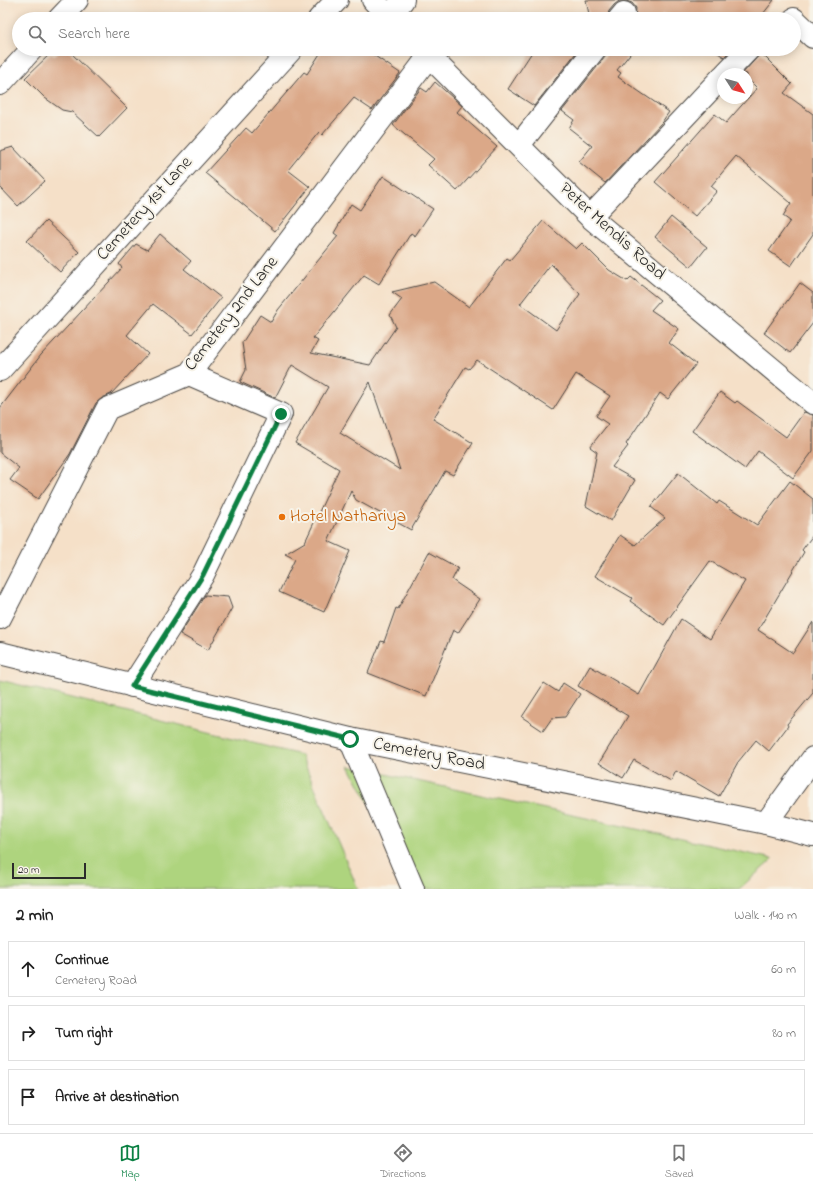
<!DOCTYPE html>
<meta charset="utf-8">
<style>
:root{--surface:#fff;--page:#f6f6f6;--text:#222;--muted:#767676;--line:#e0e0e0;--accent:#0b8043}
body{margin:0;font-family:"Indie Flower",sans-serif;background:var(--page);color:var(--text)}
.compass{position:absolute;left:717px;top:68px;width:36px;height:36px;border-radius:50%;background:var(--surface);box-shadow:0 2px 10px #0003;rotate:126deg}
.scale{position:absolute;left:12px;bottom:10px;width:74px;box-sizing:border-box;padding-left:4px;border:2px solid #2b2b2b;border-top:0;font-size:11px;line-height:14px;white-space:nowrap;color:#2b2b2b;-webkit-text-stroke:3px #f7f3e8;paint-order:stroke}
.stop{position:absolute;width:12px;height:12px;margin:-9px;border:3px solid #0b8043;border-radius:50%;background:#fff}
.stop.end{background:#0b8043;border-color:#fff;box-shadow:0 1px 4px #0008}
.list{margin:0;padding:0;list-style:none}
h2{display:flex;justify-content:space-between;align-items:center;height:52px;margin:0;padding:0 16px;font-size:17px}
h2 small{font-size:13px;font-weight:400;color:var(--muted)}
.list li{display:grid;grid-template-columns:26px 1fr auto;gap:12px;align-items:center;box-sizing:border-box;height:56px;margin:0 8px 8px;padding:0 8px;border:1px solid var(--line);border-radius:0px}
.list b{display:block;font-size:15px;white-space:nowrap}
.list p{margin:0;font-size:13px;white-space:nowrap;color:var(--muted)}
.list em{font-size:13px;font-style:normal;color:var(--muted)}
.icon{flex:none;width:22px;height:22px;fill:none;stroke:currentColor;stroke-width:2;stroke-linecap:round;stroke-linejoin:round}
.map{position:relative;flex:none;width:813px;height:889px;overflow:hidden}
.search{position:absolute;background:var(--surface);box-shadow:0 2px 10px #0003;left:12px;right:12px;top:12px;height:44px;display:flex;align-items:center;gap:10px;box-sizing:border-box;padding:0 14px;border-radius:22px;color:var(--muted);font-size:15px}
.sheet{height:244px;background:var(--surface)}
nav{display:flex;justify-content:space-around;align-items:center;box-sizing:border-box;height:56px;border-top:1px solid var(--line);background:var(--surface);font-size:11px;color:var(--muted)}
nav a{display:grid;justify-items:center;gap:2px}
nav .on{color:var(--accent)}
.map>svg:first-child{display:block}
.green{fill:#aed47e;stroke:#6c8054}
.building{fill:#dba888;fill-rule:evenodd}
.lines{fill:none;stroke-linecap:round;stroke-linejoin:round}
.minor-casing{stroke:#494643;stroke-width:24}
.tertiary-casing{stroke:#494643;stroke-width:24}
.minor{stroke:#fff;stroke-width:22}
.tertiary{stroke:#fff;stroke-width:22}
.route{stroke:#0b8043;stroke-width:5}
.food-dot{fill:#e8710a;stroke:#f7f3e8;stroke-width:1.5}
.labels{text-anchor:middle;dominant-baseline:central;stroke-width:4;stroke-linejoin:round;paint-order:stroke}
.street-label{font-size:18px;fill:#2b2b2b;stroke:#f7f3e8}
.food-label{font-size:18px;fill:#c56008;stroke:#f7f3e8;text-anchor:start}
</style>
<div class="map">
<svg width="813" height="889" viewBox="0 0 813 889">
<rect width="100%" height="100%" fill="#f7f3e8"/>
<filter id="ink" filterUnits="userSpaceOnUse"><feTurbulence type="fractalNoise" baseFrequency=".025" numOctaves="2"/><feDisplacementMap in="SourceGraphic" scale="8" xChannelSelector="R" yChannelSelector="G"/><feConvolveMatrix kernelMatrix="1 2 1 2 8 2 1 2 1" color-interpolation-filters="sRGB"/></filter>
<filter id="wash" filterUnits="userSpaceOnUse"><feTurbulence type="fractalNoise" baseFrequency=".012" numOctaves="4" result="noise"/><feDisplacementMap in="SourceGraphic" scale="16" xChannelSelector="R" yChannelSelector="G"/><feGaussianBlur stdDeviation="0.9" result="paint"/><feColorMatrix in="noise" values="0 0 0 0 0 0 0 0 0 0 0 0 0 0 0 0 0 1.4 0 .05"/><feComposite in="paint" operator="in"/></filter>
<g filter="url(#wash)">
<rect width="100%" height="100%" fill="#f5e0c8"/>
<path class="green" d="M0 680 301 755 358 889H0Z
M349 766 773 859 739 889H416Z"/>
<g id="blocks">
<path class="building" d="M586 0H774L759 19H668L662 14 658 19H635L636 8 632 3 626 1H619L614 5 609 11 607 19H590Z
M62 49H67L127 108 99 137 72 112 62 110 45 98 25 78 51 53 55 56Z
M323 49H371L369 52 400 73 372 110 354 98 322 135 319 132 288 170 310 187 275 231 205 173 246 128 252 133 304 72 307 74Z
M534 49H579L534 106 508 89Z
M607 49H634L617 70 621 73 618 77 669 112 662 122 605 183 579 162 592 146 569 128 574 120 562 111 605 57Z
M712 49H732L724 57Z
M761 53 792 84 784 93 813 114V234L791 266 769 251 790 221 783 216 791 203 736 156 711 186 717 191 695 216 655 182 715 114 726 123 757 88 747 78V74L743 73Z
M435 82 462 106 457 112 497 147 457 191 428 165 434 159 393 125 421 88 427 92Z
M13 147 45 181 18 206 0 187V151Z
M383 176 433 209 415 236 411 233 379 284 364 275 313 338 318 341 311 353 370 365 396 327 390 315 402 299 392 292 434 282 469 307 507 258 510 260 543 221 576 249 582 243 609 270 627 281 631 277 660 300 651 310 679 329 669 343 696 364 668 399 660 393 626 444 628 446 612 467 635 480 611 521 586 506 597 452 590 447 608 424 596 416 610 396 576 374 553 410 477 360 469 369 465 367 433 419 473 443 453 475 445 471 411 530 356 500 351 491 328 541 350 551 324 612 279 592 295 559 285 554 305 542 339 469 295 443 328 387 292 365 275 398 240 382 246 370 242 343 260 315 271 322 278 310 338 236 334 233 351 204 360 210ZM551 264 580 294 556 330 520 304ZM370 382 400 470 340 433Z
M671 217 707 247 691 267 655 237Z
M46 221 79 252 60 272 27 241Z
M160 234 191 261 184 269 221 298 192 334 153 304 127 335 148 354 111 394 102 398 96 403 70 454 38 499 10 480 19 468 0 453V408L41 355 122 268 119 264 136 244 147 250Z
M800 283 813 293V323L790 353 764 333Z
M720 392 735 403 737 401 786 437 804 412 813 415V451L793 478 758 451 745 469 692 431Z
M678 473 717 504 719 501 757 525 790 481 813 499V535L802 550 804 552 758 630 793 653 813 622V693L787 724 788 726 769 751 756 740 738 762 719 796 676 771 671 781 634 760 623 778 599 763 628 716 578 686 590 666 639 695 681 619 710 639 745 581 710 561 664 625 630 601 632 598 595 576 620 535 635 545 665 518 651 507Z
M429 552 458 568 452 580 480 599 458 633 453 630 426 696 368 673 381 641 384 642 396 608 398 609Z
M205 595 228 597 232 608 208 650 180 634Z
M544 683 558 692 563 683 580 694 565 717 552 718 543 731 522 717Z"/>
</g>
</g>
<g filter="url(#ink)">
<use href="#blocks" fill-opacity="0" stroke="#494643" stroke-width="1"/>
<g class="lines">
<defs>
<path id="minor" d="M373 0 391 19
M389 17 403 0
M59 19 77 0
M319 19 337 0
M619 19 624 13
M794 19 813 37
M422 49 590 217 813 403
M725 74 749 49
M0 84 32 49
M519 145 595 49
M590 217 723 76
M0 370 292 49
M0 618 107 409 189 374 429 56
M132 686 203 575 281 414 189 374
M350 739 413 889
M766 823 813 758"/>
<path id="tertiary" d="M0 653 350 739 766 823 813 835"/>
</defs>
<use href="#minor" class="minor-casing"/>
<use href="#tertiary" class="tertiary-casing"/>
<use href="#minor" class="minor"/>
<use href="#tertiary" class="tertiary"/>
</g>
</g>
<g class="lines" filter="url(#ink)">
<path class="route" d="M281 414 203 575 132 686 350 739"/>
</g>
<circle class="food-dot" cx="282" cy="517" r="4"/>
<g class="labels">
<g class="street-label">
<text transform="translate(145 209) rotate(-48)">Cemetery 1st Lane</text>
<text transform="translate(612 232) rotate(42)">Peter Mendis Road</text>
<text transform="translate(232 314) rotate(-52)">Cemetery 2nd Lane</text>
<text transform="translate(429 755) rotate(11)">Cemetery Road</text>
</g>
<g class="food-label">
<text x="290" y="517">Hotel Nathariya</text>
</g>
</g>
</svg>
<svg class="compass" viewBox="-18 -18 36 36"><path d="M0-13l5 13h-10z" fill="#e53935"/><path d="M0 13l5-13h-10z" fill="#767676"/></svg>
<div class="scale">20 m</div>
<div class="stop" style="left:350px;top:739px"></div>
<div class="stop end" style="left:281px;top:414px"></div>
<div class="search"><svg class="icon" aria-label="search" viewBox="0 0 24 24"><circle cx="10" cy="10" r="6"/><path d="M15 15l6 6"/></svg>Search here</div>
</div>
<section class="sheet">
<h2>2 min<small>Walk · 140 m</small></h2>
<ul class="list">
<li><svg class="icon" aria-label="ahead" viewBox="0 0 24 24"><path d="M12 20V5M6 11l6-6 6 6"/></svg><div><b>Continue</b><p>Cemetery Road</p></div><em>60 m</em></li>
<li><svg class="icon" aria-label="right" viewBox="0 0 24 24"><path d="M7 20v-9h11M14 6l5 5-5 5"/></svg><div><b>Turn right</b></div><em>80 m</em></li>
<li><svg class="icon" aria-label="arrive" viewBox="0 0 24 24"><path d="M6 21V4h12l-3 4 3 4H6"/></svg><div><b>Arrive at destination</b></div></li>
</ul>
</section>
<nav>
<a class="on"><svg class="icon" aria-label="map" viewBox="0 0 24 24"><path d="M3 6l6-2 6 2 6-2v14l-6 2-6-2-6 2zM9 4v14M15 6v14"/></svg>Map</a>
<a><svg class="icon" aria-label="directions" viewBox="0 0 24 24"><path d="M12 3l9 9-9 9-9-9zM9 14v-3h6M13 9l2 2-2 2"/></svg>Directions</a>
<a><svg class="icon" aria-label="saved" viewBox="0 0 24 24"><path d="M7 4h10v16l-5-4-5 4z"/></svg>Saved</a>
</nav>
